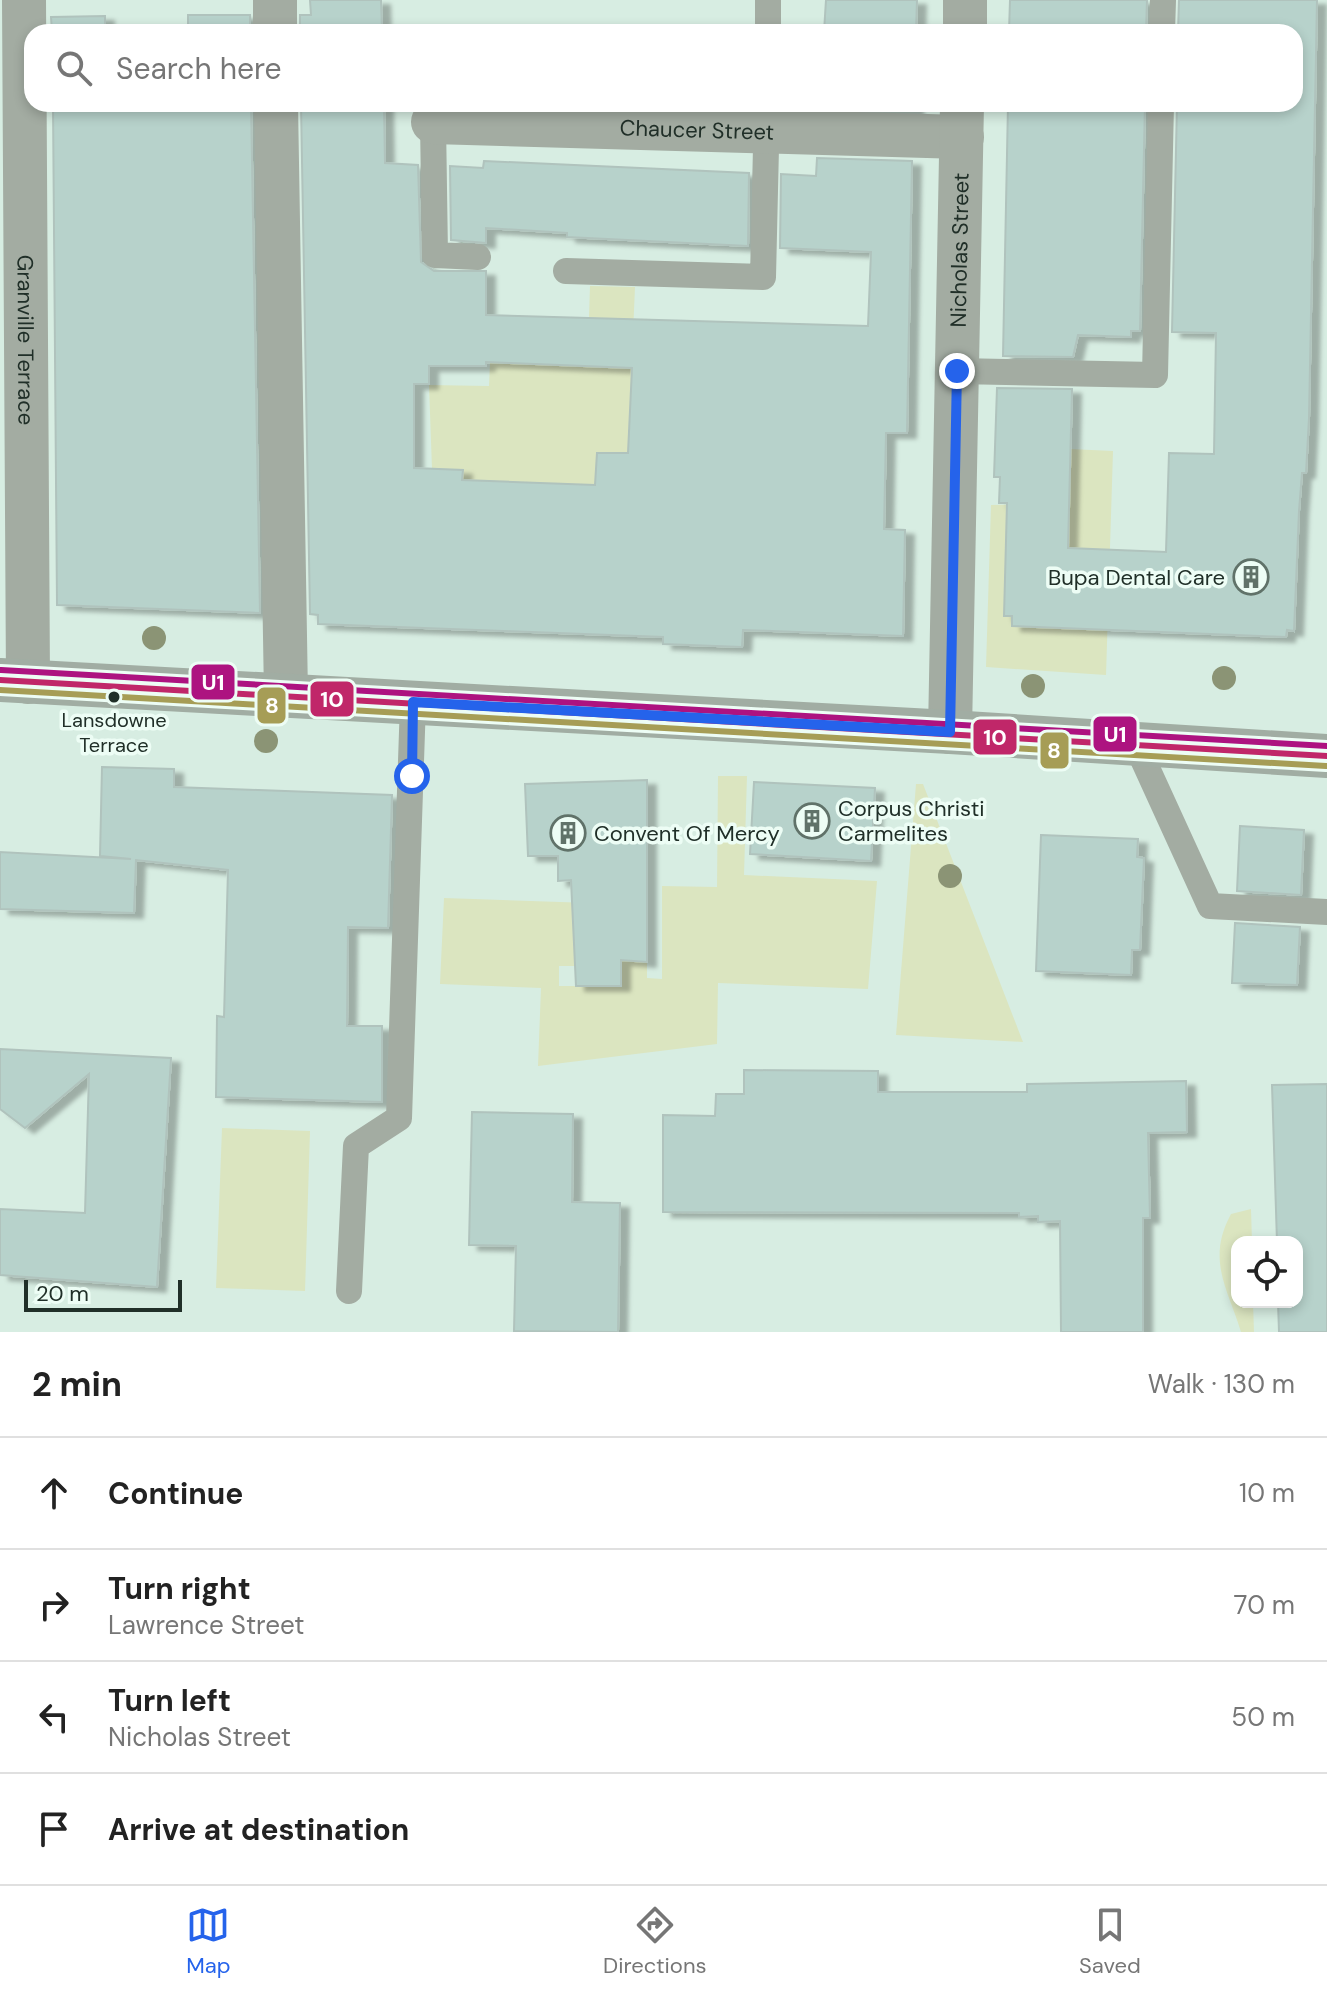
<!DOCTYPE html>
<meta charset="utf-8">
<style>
:root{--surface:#fff;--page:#f6f6f6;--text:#222;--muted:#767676;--line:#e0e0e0;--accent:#2563eb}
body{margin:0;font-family:"DM Sans",sans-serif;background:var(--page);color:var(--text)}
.controls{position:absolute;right:24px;bottom:24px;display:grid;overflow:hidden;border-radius:16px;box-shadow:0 4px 12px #0003}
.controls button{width:72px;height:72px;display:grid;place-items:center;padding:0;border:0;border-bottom:2px solid var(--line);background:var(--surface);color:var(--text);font:40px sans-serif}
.scale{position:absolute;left:24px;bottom:20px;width:158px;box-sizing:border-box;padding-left:8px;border:4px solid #202f28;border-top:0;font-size:22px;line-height:28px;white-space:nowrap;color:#202f28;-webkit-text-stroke:6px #edfdf5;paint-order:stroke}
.stop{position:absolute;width:24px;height:24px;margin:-18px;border:6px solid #2563eb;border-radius:50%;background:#fff}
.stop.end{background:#2563eb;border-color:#fff;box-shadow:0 2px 8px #0008}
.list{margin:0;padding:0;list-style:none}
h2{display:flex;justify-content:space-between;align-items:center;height:104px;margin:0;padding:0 32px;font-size:34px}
h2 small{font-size:26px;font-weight:400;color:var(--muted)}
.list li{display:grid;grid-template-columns:52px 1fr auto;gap:24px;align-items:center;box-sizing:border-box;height:112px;padding:0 32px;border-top:2px solid var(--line)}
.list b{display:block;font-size:30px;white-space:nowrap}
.list p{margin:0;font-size:26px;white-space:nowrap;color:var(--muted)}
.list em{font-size:26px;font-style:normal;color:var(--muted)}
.icon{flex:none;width:44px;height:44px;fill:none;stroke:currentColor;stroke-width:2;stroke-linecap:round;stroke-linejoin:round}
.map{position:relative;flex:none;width:1327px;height:1332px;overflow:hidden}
.search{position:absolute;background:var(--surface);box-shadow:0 4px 12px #0003;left:24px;right:24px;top:24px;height:88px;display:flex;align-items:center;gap:20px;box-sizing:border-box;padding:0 28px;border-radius:24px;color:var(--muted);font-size:30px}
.sheet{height:552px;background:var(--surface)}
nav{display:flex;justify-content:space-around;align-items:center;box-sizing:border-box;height:112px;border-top:2px solid var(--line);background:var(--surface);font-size:22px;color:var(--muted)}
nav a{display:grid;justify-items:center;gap:4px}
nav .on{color:var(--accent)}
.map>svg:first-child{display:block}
.green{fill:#dbe5c0;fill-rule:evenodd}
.building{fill:#b7d2cb;stroke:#b0c3bd;stroke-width:2;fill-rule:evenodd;filter:url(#shadow)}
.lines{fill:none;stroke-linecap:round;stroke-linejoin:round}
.service{stroke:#a3aca2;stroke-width:26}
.minor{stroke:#a3aca2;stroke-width:44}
.primary{stroke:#a1ada3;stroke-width:44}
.bus-1-casing{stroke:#edfdf5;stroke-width:12}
.bus-2-casing{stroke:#edfdf5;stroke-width:12}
.bus-3-casing{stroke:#edfdf5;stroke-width:12}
.bus-1{stroke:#c02769;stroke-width:6}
.bus-2{stroke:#a69d56;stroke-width:6}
.bus-3{stroke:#ad1380;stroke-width:6}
.tree{fill:#8b9475}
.route{stroke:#2563eb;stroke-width:10}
.bus-dot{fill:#202f28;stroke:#edfdf5;stroke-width:3}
.labels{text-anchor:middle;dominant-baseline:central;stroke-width:7;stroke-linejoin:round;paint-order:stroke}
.bus-label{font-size:20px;fill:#202f28;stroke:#edfdf5}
.street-label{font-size:22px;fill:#202f28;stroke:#edfdf5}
.poi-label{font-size:22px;fill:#202f28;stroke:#edfdf5;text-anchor:start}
.line-badge{stroke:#edfdf5;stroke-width:3}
.badge-label{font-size:22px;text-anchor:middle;font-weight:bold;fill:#fff}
</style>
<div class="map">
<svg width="1327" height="1332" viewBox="0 0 1327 1332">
<defs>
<filter id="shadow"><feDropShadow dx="9" dy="5" stdDeviation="2" flood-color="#0004"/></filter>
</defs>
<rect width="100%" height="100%" fill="#d7ede2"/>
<path class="green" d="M590 286 635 287 631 380 680 382 629 453H597L592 560 460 558 463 470 432 469 429 385 489 386 490 363 581 366 583 317 589 318Z
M1070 449 1113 451 1106 675 986 667 991 505 1035 504ZM1006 548 1087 628 1013 626 1012 616 1004 615Z
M718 776H747L744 875 877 881 868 989 718 983 717 1044 538 1066 541 988 440 984 444 898 590 903 574 956 575 966H559V986H621V960L647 962V978L662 979V886L717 887Z
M916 784H923L1023 1042 896 1035Z
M222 1128 310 1131 305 1291 216 1288Z
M1251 1209 1252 1242H1237V1302H1253L1254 1332H1241C1228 1289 1206 1260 1231 1214Z"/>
<path class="building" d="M310 0H381L382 32H300V15H311Z
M826 0H917L916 32H824Z
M1010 0H1147L1146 32H1009Z
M1179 0H1317L1309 418 1306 473H1302L1299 511 1294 631 1287 630 1286 637 1012 626V616H1004L1007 503H999L1000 477H994L997 388 1072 389 1068 548 1166 552 1169 453 1214 454 1216 333 1172 332 1177 104H1295V32H1178Z
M188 15H250V32H132L188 31Z
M105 16V32H52L51 17Z
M53 104H251L260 613 57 605Z
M301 104H384L385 163 418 165 421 262 434 271H486V315L868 326 871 252 780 248 781 174 816 176 817 158 912 161 907 433H886L884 529 905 530 903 636 743 630 742 647 663 644V637L318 624V615L310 614ZM486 362 632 368 628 453H597L595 485 462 480 463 470 414 468V384H429V366H486Z
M820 104H914V111L820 108Z
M1008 104H1145L1140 331H1131V337L1078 335 1073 357 1003 356Z
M484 161 749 173 748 246 567 237V233L486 228V243L451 240 450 166 483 168Z
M102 767 174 769V787L392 795 388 928 348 927 347 1026H382V1102L216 1097 217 1016 224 1017 228 870 136 860 134 913 0 909V852L131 859 100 856Z
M647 780V962L621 960V986H576L571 880 558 881V856H528L525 784Z
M754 782 875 788 871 861 750 854Z
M1240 826 1304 830 1301 895 1237 891Z
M1041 835 1138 839 1137 857 1144 858 1140 950H1132L1131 975 1036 971Z
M1235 923 1300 927 1297 985 1232 983Z
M0 1049 171 1058 157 1287 0 1275V1209L85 1213 89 1074 25 1128 0 1109Z
M744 1070 878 1071V1092H1027V1084L1186 1081 1187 1132 1148 1133 1150 1218H1143V1332H1061L1060 1221 1038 1222V1216L1019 1217V1213L663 1212V1115L715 1116 716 1094H744Z
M1327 1084V1332H1279L1278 1302H1297V1242H1277L1272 1085Z
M472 1112 573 1114 572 1202 620 1203 618 1332 514 1331 516 1246 469 1245Z"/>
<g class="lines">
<path class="service" d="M768 32V0
M1162 32 1163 0
M433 122 435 255 478 257
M566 271 763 277 767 104
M957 371 1155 375 1161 104
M1136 744 1210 906 1327 912
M349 1291 356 1146 399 1118 413 702"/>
<g class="minor">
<path id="s1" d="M24 0 28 682"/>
<path d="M275 0V32"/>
<path d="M965 32V0"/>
<path d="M276 104 286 695"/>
<path id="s2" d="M433 122 962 137"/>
<path id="s3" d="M950 732 962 104"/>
</g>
<path class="primary" d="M0 680 950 732 1327 756"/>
<defs>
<path id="bus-1" d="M0 680 1327 756"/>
<path id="bus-2" d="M0 690 1326 766"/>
<path id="bus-3" d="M1 670 1327 746"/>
</defs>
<use href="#bus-1" class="bus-1-casing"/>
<use href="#bus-2" class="bus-2-casing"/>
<use href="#bus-3" class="bus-3-casing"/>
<use href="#bus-1" class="bus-1"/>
<use href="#bus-2" class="bus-2"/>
<use href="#bus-3" class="bus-3"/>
</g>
<g class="tree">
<circle cx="154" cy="638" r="12"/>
<circle cx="1224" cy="678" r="12"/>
<circle cx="1033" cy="686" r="12"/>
<circle cx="266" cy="741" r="12"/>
<circle cx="950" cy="876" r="12"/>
</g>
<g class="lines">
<path class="route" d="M412 776 413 702 950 732 957 371"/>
</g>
<defs>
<symbol id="building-ring" viewBox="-11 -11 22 22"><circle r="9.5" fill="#edfdf5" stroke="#607269" stroke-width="1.5"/><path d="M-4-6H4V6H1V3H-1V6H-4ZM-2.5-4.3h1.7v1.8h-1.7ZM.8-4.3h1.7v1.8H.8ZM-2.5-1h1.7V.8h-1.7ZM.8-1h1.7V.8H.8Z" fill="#607269"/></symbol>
</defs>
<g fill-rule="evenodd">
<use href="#building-ring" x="1231" y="557" width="40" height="40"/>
<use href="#building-ring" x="792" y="801" width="40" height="40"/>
<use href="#building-ring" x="548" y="813" width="40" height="40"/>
</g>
<circle class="bus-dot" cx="114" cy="697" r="7"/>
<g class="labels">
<g class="bus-label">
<text x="114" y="720">Lansdowne<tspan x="114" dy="25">Terrace</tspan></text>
</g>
<g class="street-label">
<text stroke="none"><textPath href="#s2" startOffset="264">Chaucer Street</textPath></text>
<text stroke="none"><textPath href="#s3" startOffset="482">Nicholas Street</textPath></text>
<text stroke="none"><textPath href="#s1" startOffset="340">Granville Terrace</textPath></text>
</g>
<g class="poi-label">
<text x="1225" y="577" text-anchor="end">Bupa Dental Care</text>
<text x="838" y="808">Corpus Christi<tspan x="838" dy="25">Carmelites</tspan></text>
<text x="594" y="833">Convent Of Mercy</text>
</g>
</g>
<g class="line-badge">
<rect x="190" y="663" width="46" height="38" rx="8" fill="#ad1380"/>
<rect x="309" y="680" width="46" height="38" rx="8" fill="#c02769"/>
<rect x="256" y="686" width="31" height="39" rx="8" fill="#a69d56"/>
<rect x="1092" y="715" width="46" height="38" rx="8" fill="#ad1380"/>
<rect x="972" y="718" width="46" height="38" rx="8" fill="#c02769"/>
<rect x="1039" y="731" width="31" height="39" rx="8" fill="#a69d56"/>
</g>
<g class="badge-label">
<text x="213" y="690">U1</text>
<text x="332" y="707">10</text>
<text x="272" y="713">8</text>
<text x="1115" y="742">U1</text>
<text x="995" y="745">10</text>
<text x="1054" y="758">8</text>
</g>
</svg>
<div class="controls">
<button><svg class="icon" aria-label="locate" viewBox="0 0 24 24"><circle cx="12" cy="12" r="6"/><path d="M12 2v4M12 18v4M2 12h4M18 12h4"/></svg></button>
</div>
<div class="scale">20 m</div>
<div class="stop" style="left:412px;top:776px"></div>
<div class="stop end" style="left:957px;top:371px"></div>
<div class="search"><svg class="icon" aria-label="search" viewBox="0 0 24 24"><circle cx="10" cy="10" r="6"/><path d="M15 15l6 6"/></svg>Search here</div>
</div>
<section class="sheet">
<h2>2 min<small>Walk · 130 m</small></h2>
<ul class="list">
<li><svg class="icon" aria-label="ahead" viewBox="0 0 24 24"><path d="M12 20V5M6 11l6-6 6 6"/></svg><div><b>Continue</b></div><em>10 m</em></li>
<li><svg class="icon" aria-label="right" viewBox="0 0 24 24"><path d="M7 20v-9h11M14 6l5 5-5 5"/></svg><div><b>Turn right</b><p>Lawrence Street</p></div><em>70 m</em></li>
<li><svg class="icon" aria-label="left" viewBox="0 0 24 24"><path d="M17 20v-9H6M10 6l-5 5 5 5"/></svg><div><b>Turn left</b><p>Nicholas Street</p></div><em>50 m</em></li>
<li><svg class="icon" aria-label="arrive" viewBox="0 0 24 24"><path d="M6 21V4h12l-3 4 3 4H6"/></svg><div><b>Arrive at destination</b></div></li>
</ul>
</section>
<nav>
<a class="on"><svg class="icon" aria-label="map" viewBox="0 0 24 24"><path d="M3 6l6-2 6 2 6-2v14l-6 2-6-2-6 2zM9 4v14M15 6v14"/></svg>Map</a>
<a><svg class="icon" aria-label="directions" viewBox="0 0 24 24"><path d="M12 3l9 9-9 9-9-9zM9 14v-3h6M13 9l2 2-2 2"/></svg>Directions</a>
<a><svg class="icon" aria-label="saved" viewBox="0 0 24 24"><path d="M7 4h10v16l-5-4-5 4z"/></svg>Saved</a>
</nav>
